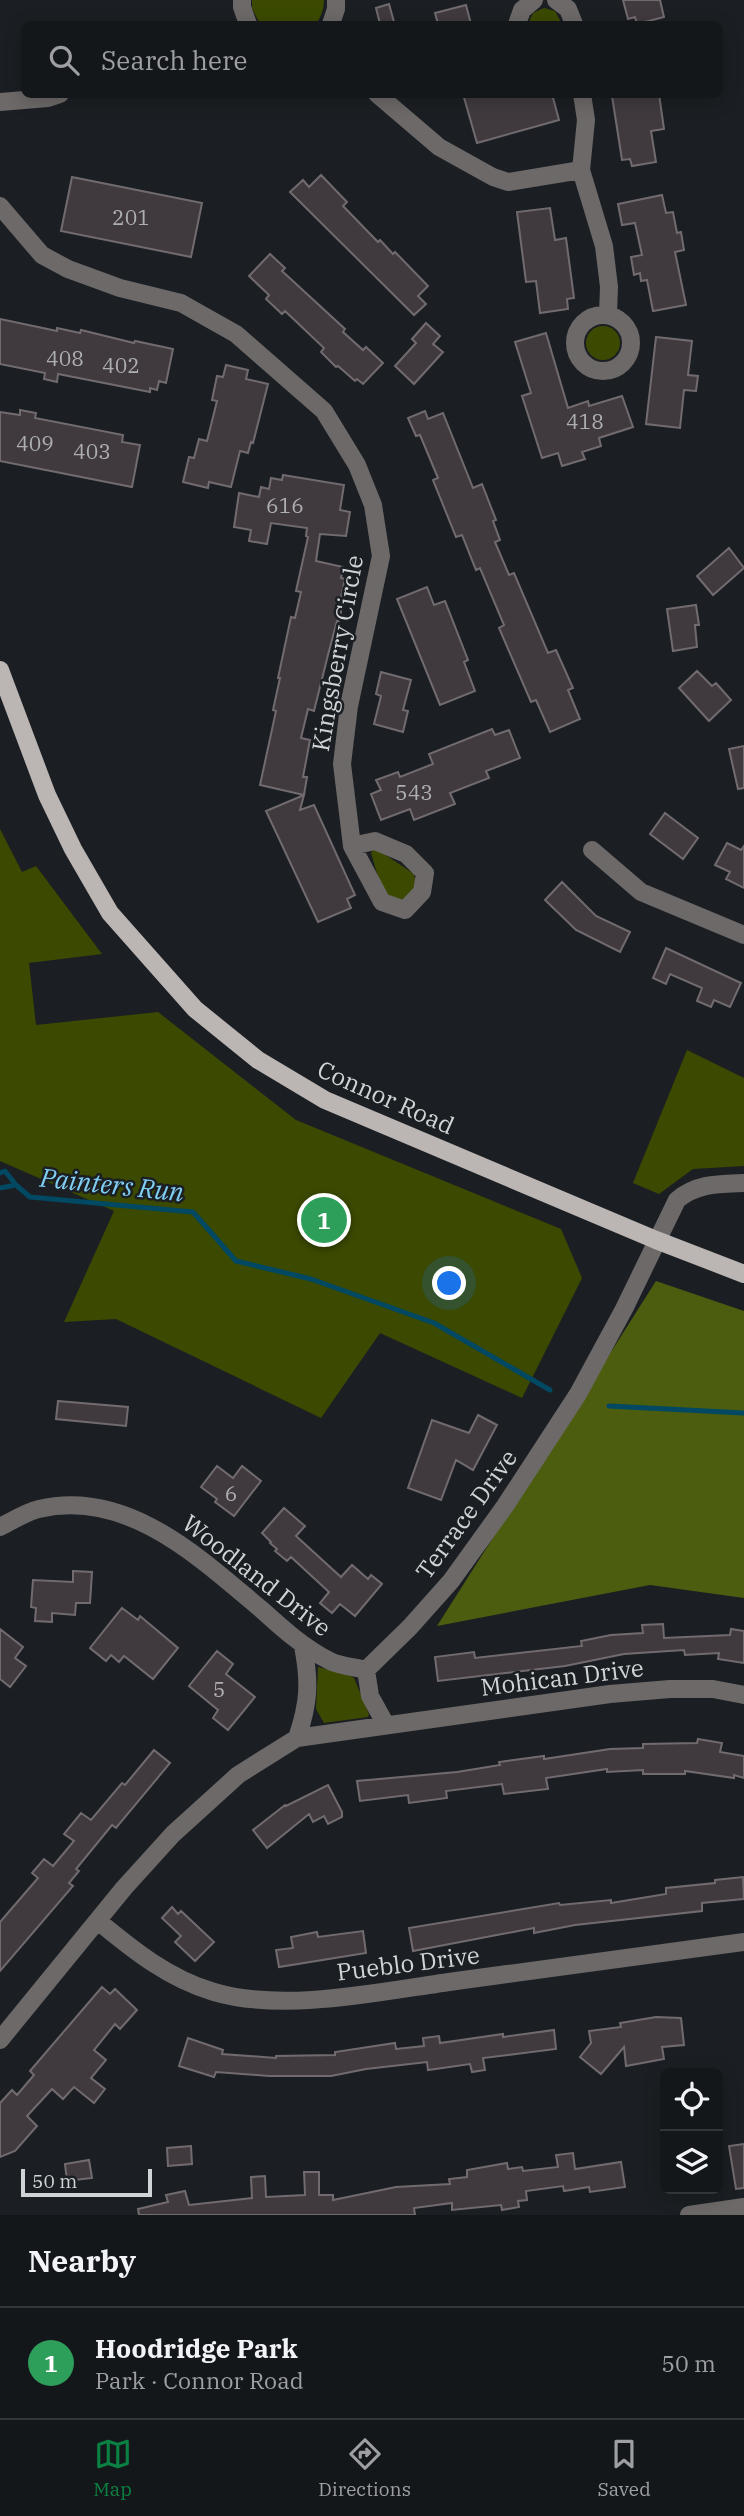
<!DOCTYPE html>
<meta charset="utf-8">
<style>
:root{--surface:#14171a;--page:#212427;--text:#f1f3f6;--muted:#9d9fa2;--line:#333639;--accent:#0b8043}
body{margin:0;font-family:"IBM Plex Serif",serif;background:var(--page);color:var(--text)}
.controls{position:absolute;right:21px;bottom:21px;display:grid;overflow:hidden;border-radius:10px;box-shadow:0 4px 18px #0003}
.controls button{width:63px;height:63px;display:grid;place-items:center;padding:0;border:0;border-bottom:2px solid var(--line);background:var(--surface);color:var(--text);font:35px sans-serif}
.scale{position:absolute;left:21px;bottom:18px;width:131px;box-sizing:border-box;padding-left:7px;border:4px solid #d1d4d6;border-top:0;font-size:19px;line-height:24px;white-space:nowrap;color:#d1d4d6;-webkit-text-stroke:5px #1b1f23;paint-order:stroke}
.you{position:absolute;left:450px;top:1284px;width:24px;height:24px;margin:-18px;border:5px solid #fff;border-radius:50%;background:#1a73e8;box-shadow:0 0 0 10px #1a73e833}
.badge{display:grid;place-items:center;width:46px;height:46px;border-radius:50%;background:var(--accent);color:#fff;font-size:23px;font-weight:700}
.pin{position:absolute;translate:-50% -50%;border:4px solid #fff;box-shadow:0 2px 7px #0006}
.list{margin:0;padding:0;list-style:none}
h2{display:flex;justify-content:space-between;align-items:center;height:91px;margin:0;padding:0 28px;font-size:30px}
h2 small{font-size:23px;font-weight:400;color:var(--muted)}
.list li{display:grid;grid-template-columns:46px 1fr auto;gap:21px;align-items:center;box-sizing:border-box;height:112px;padding:0 28px;border-top:2px solid var(--line)}
.list b{display:block;font-size:26px;white-space:nowrap}
.list p{margin:0;font-size:23px;white-space:nowrap;color:var(--muted)}
.list em{font-size:23px;font-style:normal;color:var(--muted)}
.icon{flex:none;width:38px;height:38px;fill:none;stroke:currentColor;stroke-width:2;stroke-linecap:round;stroke-linejoin:round}
.map{position:relative;flex:none;width:744px;height:2215px;overflow:hidden}
.search{position:absolute;background:var(--surface);box-shadow:0 4px 18px #0003;left:21px;right:21px;top:21px;height:77px;display:flex;align-items:center;gap:18px;box-sizing:border-box;padding:0 24px;border-radius:10px;color:var(--muted);font-size:26px}
.sheet{height:203px;background:var(--surface)}
nav{display:flex;justify-content:space-around;align-items:center;box-sizing:border-box;height:98px;border-top:2px solid var(--line);background:var(--surface);font-size:19px;color:var(--muted)}
nav a{display:grid;justify-items:center;gap:4px}
nav .on{color:var(--accent)}
.map>svg:first-child{display:block}
.green{fill:#3b4a00}
.forest{fill:#4c5d0f}
.lines{fill:none;stroke-linecap:round;stroke-linejoin:round}
.stream{stroke:#014862;stroke-width:5}
.building{fill:#403a3e;stroke:#716b6f;stroke-width:2}
.minor{stroke:#6c6968;stroke-width:18}
.major{stroke:#bbb5b3;stroke-width:18}
.labels{text-anchor:middle;dominant-baseline:central;stroke-width:5;stroke-linejoin:round;paint-order:stroke}
.number-label{font-size:21px;fill:#adaeb0}
.street-label{font-size:24px;fill:#d1d4d6;stroke:#1b1f23}
.water-label{font-size:26px;font-style:italic;fill:#81cef4;stroke:#1b1f23}
</style>
<div class="map">
<svg width="744" height="2215" viewBox="0 0 744 2215">
<rect width="100%" height="100%" fill="#1b1f23"/>
<path class="green" d="M252 0H324C324 9 321 17 316 24H260L252 8Z
M544 8 555 11 562 24H528L533 13Z
M586 343a17 17 0 1 1 34 0a17 17 0 1 1-34 0Z
M0 829 22 872 36 866 102 954 29 963 36 1025 158 1012 296 1120 561 1229 582 1278 522 1398 380 1333 321 1418 116 1319 64 1322 114 1211 0 1161Z
M375 848 414 874C420 895 398 910 385 891 378 881 375 865 371 853Z
M687 1050 744 1078V1166L693 1169 659 1194 633 1183Z
M318 1667 348 1674 354 1678 369 1714 368 1717 324 1723 316 1709Z"/>
<path class="forest" d="M656 1281 744 1311V1598L650 1585 437 1626Z"/>
<g class="lines">
<path class="stream" d="M0 1173 5 1171 16 1185
M0 1188 16 1185 30 1197 193 1212 236 1261 311 1279 434 1323 550 1390
M609 1406 744 1413"/>
</g>
<path class="building" d="M623 0H660L664 17 637 24 635 17 628 19Z
M389 4 394 22 380 24 376 8Z
M466 5 471 24H438L435 13Z
M463 94H552L559 120 477 143Z
M623 94H659L664 129 651 131 656 162 632 166 630 159 622 160 612 96Z
M321 175 347 202 343 206 378 242 380 240 393 254 395 252 428 286 418 296 426 304 414 315 290 192 303 180 309 187Z
M72 177 202 203 191 257 61 231Z
M662 195 666 213 673 212 677 233 681 232 684 250 675 252 686 305 653 311 647 280 641 281 640 273 634 275 631 257 642 255 635 223 622 225 618 204Z
M550 208 555 240 566 238 574 298 567 299 568 309 540 313 536 281 526 282 517 212Z
M270 254 285 268 282 271 345 329 343 332 363 350 366 347 383 363 363 384 357 379 355 381 338 366 336 367 321 352 324 348 285 311 282 314 266 299 269 295 249 276Z
M0 319 57 331V328L80 333 81 330 134 343 135 341 173 349 166 383 159 381 157 390 150 388V392L58 374 57 382 44 379 45 373 0 364Z
M426 323 440 336 433 344 443 352 414 384 395 366 416 343 412 339Z
M546 333 568 408 588 401 589 406 622 396 633 427 599 438 601 446 582 452 585 459 562 466 558 453 542 458 522 396 531 393 515 342Z
M656 337 692 341 688 375 698 376 696 391 684 390 680 428 646 424Z
M226 365 248 370 246 379 268 384 253 443 251 442 248 453 240 451 231 487 209 482 208 488 183 482 189 457 194 458 199 439 207 441 217 401 212 400 217 376 223 377Z
M20 410 36 413 35 418 123 435 122 442 140 445 132 487 0 461V412L20 415Z
M425 411 428 419 443 413 473 488 482 484 496 520 493 521 500 540 495 542 509 575 514 573 548 653 556 650 573 688 568 690 580 719 550 732 536 700 531 702 499 628 504 625 480 568 476 570 462 535 456 537 433 480 438 478 420 435 416 436 408 418Z
M283 475 344 485 340 510 350 512 346 536 320 534 316 561 343 567 341 578 345 579 339 606 342 607 339 621H337L329 651 314 711 308 709 301 738 310 740 303 777H307L304 795 260 785 276 711 273 710 280 678H278L291 617 295 618 301 592 296 591 308 537 306 536 307 528 271 523 267 544 249 541 251 530 234 527 239 493 259 497 261 487 269 489 271 478 282 480Z
M729 548 744 568 713 595 697 576Z
M427 587 434 605 445 601 468 660 464 662 475 691 440 705 397 599Z
M696 605 699 625H695L697 647 673 651 667 609Z
M697 671 712 686 716 683 731 700 709 721 679 688Z
M381 672 411 680 403 710 408 711 403 732 374 724 381 696 376 694Z
M492 729 495 735 509 730 520 758 486 771 489 778 450 793 455 804 414 820 410 809 381 820 371 794 381 790 376 780 398 772 400 777 433 764 429 754Z
M744 746V788L738 789 729 749Z
M304 795 300 810 314 805 355 895 347 899 351 908 318 922 266 811Z
M665 813 698 838 683 859 650 834Z
M727 843 741 850 744 846V888L726 879 730 872 715 865Z
M562 882 596 916 630 932 620 952 576 930 545 900Z
M666 948 741 983 730 1007 714 1000 711 1007 697 1001 702 988 670 974 666 984 653 978Z
M58 1401 128 1407 126 1426 56 1419Z
M478 1415 497 1425 473 1470 456 1460 441 1500 408 1488 432 1420 469 1433Z
M217 1466 233 1478 242 1466 261 1481 234 1516 215 1502 217 1499 201 1487Z
M284 1508 305 1526 296 1536 341 1577 352 1565 368 1579 371 1575 382 1584 355 1616 340 1604 332 1613 320 1603 329 1592 291 1557 287 1561 275 1551 277 1549 270 1543 271 1542 262 1533Z
M73 1571 92 1572 90 1603H76L75 1615 52 1613V1622L35 1621 36 1608 31 1607 33 1580 73 1582Z
M122 1608 138 1620 140 1616 178 1648 153 1679 124 1656 119 1662 111 1655 106 1661 90 1648Z
M663 1624 664 1638 730 1635 731 1629 744 1631V1663L718 1659 719 1653 685 1655 684 1650 624 1654 565 1666 438 1681 435 1657 474 1652 475 1658 582 1646 581 1641 611 1635 643 1633 642 1625Z
M0 1629 23 1647 15 1658 26 1666 10 1687 0 1679Z
M217 1651 233 1664 226 1674 255 1697 228 1730 213 1718 218 1710 189 1686Z
M698 1739 722 1743 720 1752 744 1756V1778L734 1775V1778L685 1771V1774H643V1770L607 1772V1769L546 1778 548 1789 504 1794 502 1784 446 1791 447 1798 409 1803 408 1795 360 1801 357 1781 457 1772 500 1765 499 1762 544 1756V1759L610 1749 643 1748V1744L697 1743Z
M154 1750 170 1763 116 1828 112 1825 76 1869 79 1871 69 1883 73 1886 0 1971V1922L38 1878 32 1873 44 1859 53 1866 74 1841 64 1834 81 1813 91 1820 122 1783 125 1785Z
M328 1785 342 1812V1817L328 1824 324 1816 313 1822 309 1814 267 1848 253 1830 285 1805 286 1806Z
M743 1877 744 1899 702 1903V1911L575 1925 534 1933V1928L413 1951 409 1928 559 1903 560 1905 611 1900V1903L666 1894V1888L715 1883V1880Z
M172 1907 178 1914 181 1911 214 1942 195 1961 175 1942 181 1936 162 1918Z
M363 1931 366 1953 279 1967 276 1950 293 1948 291 1937 317 1932 318 1937Z
M102 1987 110 1994 115 1989 137 2010 120 2029 115 2024 94 2050 106 2060 91 2078 105 2089 94 2103 74 2087 63 2099 52 2089 27 2116 37 2126 15 2151 0 2157V2103L12 2090 17 2095 34 2075 30 2071Z
M656 2017 681 2018 684 2045 662 2047 664 2059 626 2066 624 2047 601 2074 580 2057 591 2043 589 2031 621 2027 620 2023Z
M554 2030 556 2049 483 2058 485 2070 472 2072 470 2064 428 2070 427 2062 366 2069 331 2076H269L216 2072 214 2077 179 2066 188 2038 223 2050 222 2054 276 2058V2056L335 2055V2052L395 2043 396 2049 424 2046 423 2038 439 2036 440 2043 503 2034V2037Z
M744 2144V2188L736 2189 729 2146Z
M191 2146 192 2164 168 2166 167 2148Z
M573 2153 575 2169 621 2162 625 2187 590 2192 589 2187 564 2191 563 2186 526 2191 527 2200 518 2201 519 2207 502 2210 501 2205 452 2210V2203L414 2208 415 2215H139L138 2209 168 2202 166 2195 185 2191 189 2205 252 2198 251 2177 265 2176 266 2197 305 2195 304 2172H319V2195H333V2200L396 2187 450 2184 449 2179 467 2177V2170L507 2163 508 2169 522 2167 523 2171 558 2167 556 2155Z
M89 2160 92 2178 67 2181 65 2164Z"/>
<g class="lines">
<path class="minor" d="M242 0V7L248 24
M556 0 568 9 574 24
M331 24 336 9V0
M517 24 522 10 534 0
M377 94 439 147 493 177 508 182 581 170
M582 94 586 120 581 170 604 246 609 287 608 314
M0 102 48 98 60 94
M0 206 42 255 68 269 120 288 181 303 236 334 324 411 357 465 373 505 381 556 349 706 342 764 352 846 382 902 405 910 422 892 425 873 406 854 375 841 352 846
M575 343a28 28 0 1 1 56 0a28 28 0 1 1-56 0Z
M592 850 641 892 744 935
M0 1527C12 1521 26 1512 39 1509 127 1488 200 1558 262 1610 283 1629 304 1648 330 1661 340 1666 354 1667 366 1670
M366 1670 410 1627 451 1581 505 1506 578 1394 624 1309 677 1200C697 1183 719 1184 744 1183
M366 1670 370 1696 386 1725
M297 1738C309 1703 310 1682 303 1646
M98 1921C133 1950 169 1979 214 1992 285 2013 383 1991 456 1981 552 1968 648 1955 744 1942
M0 2040 124 1888 173 1834 238 1775 297 1738 610 1694 670 1689H713L744 1695
M689 2215 744 2207"/>
<path class="major" d="M0 670 47 795 73 849 110 913 195 1009 258 1060 325 1100 656 1240 744 1274"/>
</g>
<g class="labels">
<g class="number-label">
<text x="131" y="217">201</text>
<text x="65" y="358">408</text>
<text x="121" y="365">402</text>
<text x="585" y="421">418</text>
<text x="35" y="443">409</text>
<text x="92" y="451">403</text>
<text x="285" y="505">616</text>
<text x="414" y="792">543</text>
<text x="231" y="1493">6</text>
<text x="219" y="1689">5</text>
</g>
<g class="street-label">
<text transform="translate(337 653) rotate(-80)">Kingsberry Circle</text>
<text transform="translate(386 1097) rotate(24)">Connor Road</text>
<text transform="translate(466 1514) rotate(-54)">Terrace Drive</text>
<text transform="translate(257 1575) rotate(38)">Woodland Drive</text>
<text transform="translate(562 1677) rotate(-7)">Mohican Drive</text>
<text transform="translate(408 1963) rotate(-7)">Pueblo Drive</text>
</g>
<g class="water-label">
<text transform="translate(112 1184) rotate(6)">Painters Run</text>
</g>
</g>
</svg>
<div class="controls">
<button><svg class="icon" aria-label="locate" viewBox="0 0 24 24"><circle cx="12" cy="12" r="6"/><path d="M12 2v4M12 18v4M2 12h4M18 12h4"/></svg></button>
<button><svg class="icon" aria-label="layers" viewBox="0 0 24 24"><path d="M12 4l9 5-9 5-9-5zM3 14l9 5 9-5"/></svg></button>
</div>
<div class="scale">50 m</div>
<div class="you"></div>
<div class="pin badge" style="left:324px;top:1220px;background:#2e9e5b">1</div>
<div class="search"><svg class="icon" aria-label="search" viewBox="0 0 24 24"><circle cx="10" cy="10" r="6"/><path d="M15 15l6 6"/></svg>Search here</div>
</div>
<section class="sheet">
<h2>Nearby<small></small></h2>
<ul class="list">
<li><span class="badge" style="background:#2e9e5b">1</span><div><b>Hoodridge Park</b><p>Park · Connor Road</p></div><em>50 m</em></li>
</ul>
</section>
<nav>
<a class="on"><svg class="icon" aria-label="map" viewBox="0 0 24 24"><path d="M3 6l6-2 6 2 6-2v14l-6 2-6-2-6 2zM9 4v14M15 6v14"/></svg>Map</a>
<a><svg class="icon" aria-label="directions" viewBox="0 0 24 24"><path d="M12 3l9 9-9 9-9-9zM9 14v-3h6M13 9l2 2-2 2"/></svg>Directions</a>
<a><svg class="icon" aria-label="saved" viewBox="0 0 24 24"><path d="M7 4h10v16l-5-4-5 4z"/></svg>Saved</a>
</nav>
